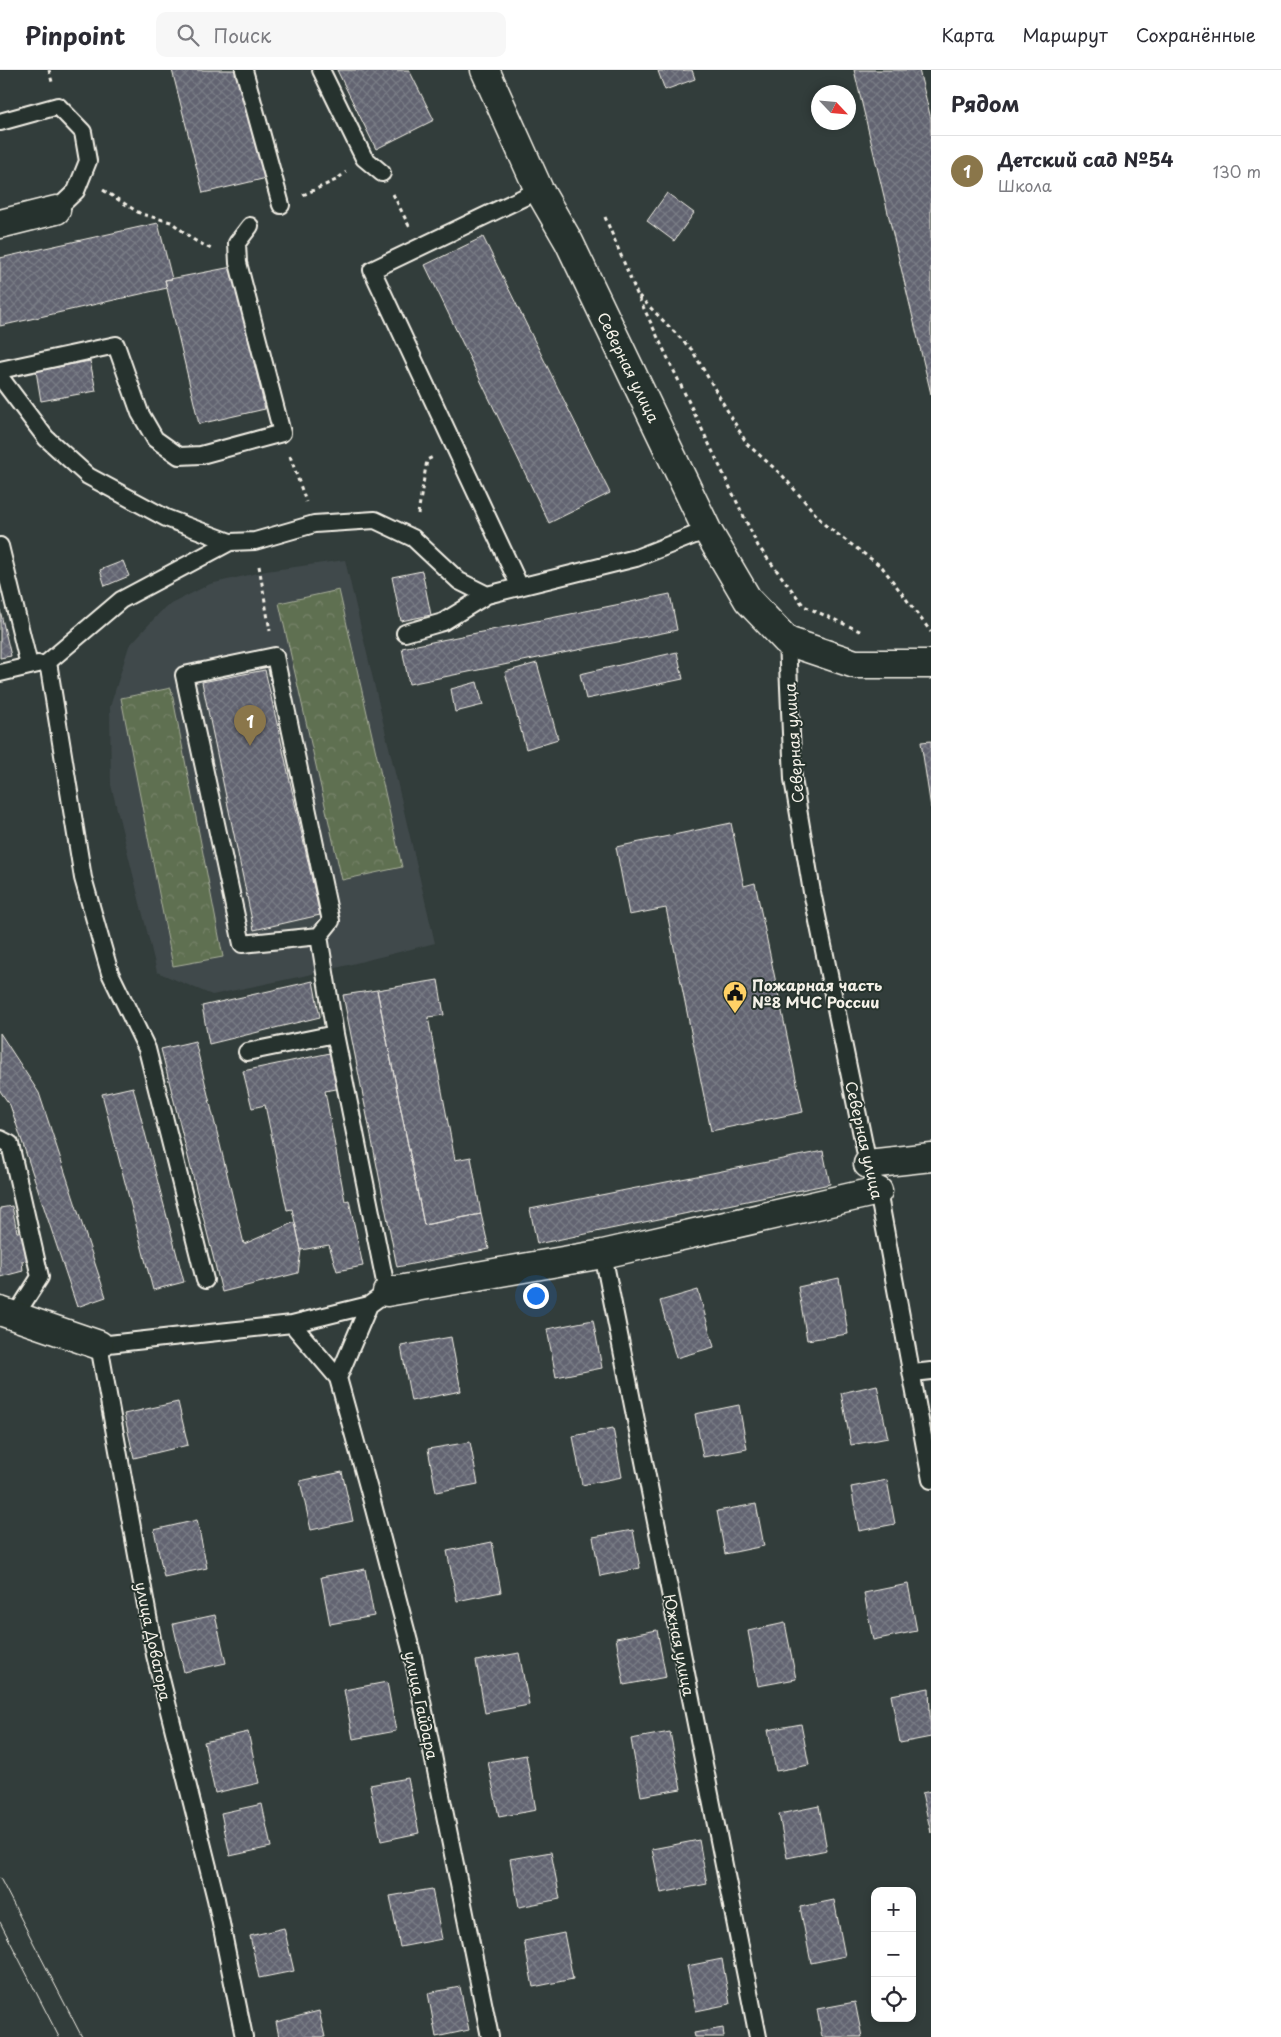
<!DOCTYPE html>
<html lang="ru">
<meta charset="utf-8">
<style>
:root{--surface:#fff;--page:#f7f7f7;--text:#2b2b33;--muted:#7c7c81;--line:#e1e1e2;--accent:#8a764a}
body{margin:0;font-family:"Playpen Sans",sans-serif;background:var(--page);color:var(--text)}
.controls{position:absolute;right:15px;bottom:15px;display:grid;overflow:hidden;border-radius:10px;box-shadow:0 2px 8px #0003}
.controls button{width:45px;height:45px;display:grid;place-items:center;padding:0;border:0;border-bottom:1px solid var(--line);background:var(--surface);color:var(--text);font:25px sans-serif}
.compass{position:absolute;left:811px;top:15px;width:45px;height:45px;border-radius:50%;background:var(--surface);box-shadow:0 2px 8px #0003;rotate:116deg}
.you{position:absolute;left:535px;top:1225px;width:18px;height:18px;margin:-12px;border:4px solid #fff;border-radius:50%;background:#1a73e8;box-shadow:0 0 0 8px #1a73e833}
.badge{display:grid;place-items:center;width:32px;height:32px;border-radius:50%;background:var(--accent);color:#fff;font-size:16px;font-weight:700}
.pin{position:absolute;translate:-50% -41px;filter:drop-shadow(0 1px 2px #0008)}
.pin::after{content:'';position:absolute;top:26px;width:18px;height:15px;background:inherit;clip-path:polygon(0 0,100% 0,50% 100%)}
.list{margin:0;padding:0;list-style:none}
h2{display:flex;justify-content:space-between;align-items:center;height:65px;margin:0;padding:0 20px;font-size:21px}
h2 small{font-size:16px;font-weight:400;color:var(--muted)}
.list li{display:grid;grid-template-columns:32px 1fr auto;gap:15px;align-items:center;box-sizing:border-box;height:70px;padding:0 20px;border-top:1px solid var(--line)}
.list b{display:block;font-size:19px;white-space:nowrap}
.list p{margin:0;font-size:16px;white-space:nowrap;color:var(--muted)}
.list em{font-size:16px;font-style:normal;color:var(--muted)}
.icon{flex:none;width:28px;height:28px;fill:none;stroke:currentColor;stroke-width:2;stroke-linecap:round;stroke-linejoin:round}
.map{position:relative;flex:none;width:931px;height:1967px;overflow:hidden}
header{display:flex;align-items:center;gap:30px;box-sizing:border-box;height:70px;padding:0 25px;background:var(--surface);border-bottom:1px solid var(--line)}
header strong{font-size:24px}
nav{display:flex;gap:28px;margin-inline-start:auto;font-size:18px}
.search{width:350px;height:45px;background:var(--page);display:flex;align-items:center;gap:12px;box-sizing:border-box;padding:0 18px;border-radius:10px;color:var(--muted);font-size:19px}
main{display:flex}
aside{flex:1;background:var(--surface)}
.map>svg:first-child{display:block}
.built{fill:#40494b}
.park{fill:url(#park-crowns);stroke:#aab09c}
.building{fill:url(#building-cross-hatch);stroke:#f4f1e8}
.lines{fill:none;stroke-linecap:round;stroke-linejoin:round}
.lane-casing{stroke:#f4f1e8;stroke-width:20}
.street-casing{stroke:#f4f1e8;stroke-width:31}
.secondary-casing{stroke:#f4f1e8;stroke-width:31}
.path{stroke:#f4f1e8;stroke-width:3;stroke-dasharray:4 4;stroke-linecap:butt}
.lane{stroke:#26332d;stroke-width:16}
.street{stroke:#26332d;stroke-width:28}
.secondary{stroke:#26332d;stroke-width:28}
.tram{stroke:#f4f1e8;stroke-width:1}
.labels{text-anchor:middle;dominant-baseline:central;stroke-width:4;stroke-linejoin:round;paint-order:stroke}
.street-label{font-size:15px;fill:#f4f1e8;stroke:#26332d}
.poi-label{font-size:15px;font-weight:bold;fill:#f4f1e8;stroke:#26332d;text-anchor:start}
</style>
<header>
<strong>Pinpoint</strong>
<div class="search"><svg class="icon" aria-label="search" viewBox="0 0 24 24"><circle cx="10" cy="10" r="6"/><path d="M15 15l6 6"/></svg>Поиск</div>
<nav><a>Карта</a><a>Маршрут</a><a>Сохранённые</a></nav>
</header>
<main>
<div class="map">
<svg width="931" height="1967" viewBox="0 0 931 1967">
<defs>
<pattern id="park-crowns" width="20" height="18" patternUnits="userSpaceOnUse" patternTransform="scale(1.25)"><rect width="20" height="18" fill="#5f6f51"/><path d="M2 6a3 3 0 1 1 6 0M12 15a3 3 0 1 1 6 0" fill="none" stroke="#77846a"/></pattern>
<pattern id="building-cross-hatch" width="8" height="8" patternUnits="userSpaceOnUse" patternTransform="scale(1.25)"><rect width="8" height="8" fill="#626471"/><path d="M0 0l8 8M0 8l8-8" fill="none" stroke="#797b85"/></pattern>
</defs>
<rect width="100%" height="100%" fill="#323d3b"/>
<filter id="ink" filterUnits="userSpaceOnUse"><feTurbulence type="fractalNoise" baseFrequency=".02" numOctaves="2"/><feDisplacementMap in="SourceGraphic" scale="10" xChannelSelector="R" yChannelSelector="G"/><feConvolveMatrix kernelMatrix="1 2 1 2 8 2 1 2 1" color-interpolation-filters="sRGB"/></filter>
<g filter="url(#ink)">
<path class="built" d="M345 490 435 873 308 905 212 925 157 902 111 715 110 637 129 576 165 537 210 514 266 501Z"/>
<path class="park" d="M339 520 402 797 342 810 279 533Z
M171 618 223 887 173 896 121 628Z"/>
<path class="building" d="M172 0H238L267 108 203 123Z
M337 0H409L434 50 376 79Z
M692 0 695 9 665 20 658 1Z
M854 0H919L931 49V324Z
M667 123 694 143 674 171 647 151Z
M158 153 172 209 165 210 167 218 0 256V188Z
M483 167 610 423 549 453 425 195Z
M232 197 265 339 199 354 165 210Z
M90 291 96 321 41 331 36 301Z
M123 491 129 506 105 516 100 500Z
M422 501 431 545 401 551 392 507Z
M670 524 677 560 409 614 402 578Z
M0 540 11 586 0 588Z
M677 582 683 609 586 629 580 604Z
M537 593 558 669 526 679 505 602Z
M265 600 320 845 254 860 202 612Z
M477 612 483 635 455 642 451 619Z
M931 671V738L921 672Z
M731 753 744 816 755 813 803 1042 711 1061 666 838 629 845 616 777Z
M438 910 444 945 428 947 455 1090 471 1087 481 1144 424 1155 377 920Z
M313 911 320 947 209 974 202 936Z
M377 920 424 1155 481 1144 489 1179 397 1197 343 925Z
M0 963 39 1023 106 1227 77 1237 10 1035 0 1021Z
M195 971 244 1174 295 1152 301 1180 298 1203 222 1222 161 979Z
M335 982 342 1018 325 1021 345 1131 349 1130 363 1196 337 1201 329 1175 301 1180 292 1139 287 1140 265 1035 252 1038 243 1001Z
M133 1017 184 1212 153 1220 102 1024Z
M823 1081 830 1114 537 1174 530 1139Z
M12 1136 17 1162 26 1161 31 1189 22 1191 23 1201 0 1207V1138Z
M839 1208 848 1264 807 1270 798 1217Z
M698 1220 714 1277 676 1288 660 1231Z
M593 1250 602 1298 556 1307 547 1259Z
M451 1267 461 1321 411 1331 401 1276Z
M877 1315 888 1368 851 1375 841 1323Z
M178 1332 188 1375 134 1388 124 1344Z
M739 1335 747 1379 703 1387 695 1344Z
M613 1358 622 1407 582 1415 573 1366Z
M470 1372 478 1414 436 1422 428 1379Z
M342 1402 353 1451 311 1460 300 1411Z
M887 1410 895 1454 859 1461 851 1417Z
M756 1434 764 1476 725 1484 717 1441Z
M197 1450 207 1498 164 1507 154 1460Z
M633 1460 640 1498 600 1506 593 1467Z
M492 1472 501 1522 457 1531 447 1481Z
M365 1499 374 1546 330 1554 321 1507Z
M908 1514 917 1561 873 1570 864 1523Z
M215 1545 226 1593 184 1602 173 1554Z
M785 1553 796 1609 758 1616 748 1561Z
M657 1560 666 1607 624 1615 616 1568Z
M519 1583 529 1635 485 1643 476 1591Z
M387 1612 396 1661 353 1669 344 1620Z
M929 1618 931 1667 900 1673 891 1625Z
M801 1654 809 1695 776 1701 768 1660Z
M248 1662 259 1713 215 1723 204 1672Z
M670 1662 681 1719 641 1726 631 1669Z
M526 1685 536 1740 499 1747 488 1692Z
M408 1708 419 1763 381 1771 370 1715Z
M931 1721V1763L922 1723Z
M262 1734 271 1777 230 1786 221 1743Z
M819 1736 827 1780 787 1788 779 1744Z
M699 1770 707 1814 661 1823 652 1779Z
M551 1782 560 1829 519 1837 510 1789Z
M432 1819 442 1869 400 1877 390 1826Z
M834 1830 845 1886 811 1893 800 1837Z
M284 1858 294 1901 259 1908 250 1866Z
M564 1863 573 1909 533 1917 524 1871Z
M722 1889 730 1934 696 1941 687 1896Z
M460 1917 469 1960 436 1967 428 1923Z
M855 1932 862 1967H822L817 1939Z
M319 1941 325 1967H279L276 1952Z
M723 1958 724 1967H695L694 1963Z"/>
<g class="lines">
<defs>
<path id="lane" d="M244 0 281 135
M321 0 364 88 382 103
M0 52 58 36 83 62 88 91 76 121 56 140
M0 300 116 275 140 343 155 369 179 386 201 385 282 363 238 193 237 173 250 156
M0 307 46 368 88 406 166 448 230 472 255 471 314 454 375 450 413 468 459 511 487 525 636 488 707 460
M0 476 29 595
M520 517 372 200 539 120
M405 563 443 552 487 525
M787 571 793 709 812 822 868 1094 878 1121 931 1410
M0 603 38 594
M319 866 242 874 184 605 275 586 331 851 319 866 335 964
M247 982 335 964 387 1222 369 1235 338 1308
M0 1069 10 1074 40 1207 15 1246
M603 1184 758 1967
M205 1210 147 979 110 903 83 808 48 592 121 530 230 472
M292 1254 338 1308 369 1420 413 1587 490 1967
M913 1303 931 1301
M244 1967 216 1829 155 1585 99 1275 292 1254 369 1235"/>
<path id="street" d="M0 154 56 140
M868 1094 931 1087
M387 1222 603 1184 878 1121
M0 1241 99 1275"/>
<path id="secondary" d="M485 0 539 120 569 172 707 460 748 530 787 571 855 594H931"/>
</defs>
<use href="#lane" class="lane-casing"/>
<use href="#street" class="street-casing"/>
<use href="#secondary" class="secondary-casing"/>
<path class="path" d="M49 0 52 12
M103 120 141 144 171 152 194 170 213 180
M393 124 409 156
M303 125 336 110 346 102
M605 147 637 224 758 476 804 536 862 562
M639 226 692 280 747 374 782 405 825 455 882 497 931 562
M290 386 306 432
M418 444 427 390 433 387
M259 496 270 561"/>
<use href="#lane" class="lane"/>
<use href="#street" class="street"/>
<use href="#secondary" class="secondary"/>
<path class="tram" d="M0 1808 82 1967
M0 1852 59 1967"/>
</g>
</g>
<defs>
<symbol id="civic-pin" viewBox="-11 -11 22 30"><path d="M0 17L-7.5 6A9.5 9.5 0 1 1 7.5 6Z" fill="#ffd166" stroke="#26332d"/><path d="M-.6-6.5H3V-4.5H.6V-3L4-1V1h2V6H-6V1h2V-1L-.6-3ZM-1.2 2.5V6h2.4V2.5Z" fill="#111"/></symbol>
</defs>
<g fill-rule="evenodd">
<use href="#civic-pin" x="721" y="909" width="28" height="38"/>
</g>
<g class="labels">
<g class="street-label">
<text transform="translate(629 297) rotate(64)">Северная улица</text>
<text transform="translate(793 673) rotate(-94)">Северная улица</text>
<text transform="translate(865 1070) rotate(77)">Северная улица</text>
<text transform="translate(154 1571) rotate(78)">улица Доватора</text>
<text transform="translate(680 1575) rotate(79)">Южная улица</text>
<text transform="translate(422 1635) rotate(78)">улица Гайдара</text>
</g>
<g class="poi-label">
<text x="752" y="914">Пожарная часть<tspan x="752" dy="17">№8 МЧС России</tspan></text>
</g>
</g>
</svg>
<div class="controls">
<button>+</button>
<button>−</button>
<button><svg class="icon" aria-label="locate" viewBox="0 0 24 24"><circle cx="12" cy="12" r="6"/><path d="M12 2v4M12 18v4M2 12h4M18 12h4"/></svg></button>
</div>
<svg class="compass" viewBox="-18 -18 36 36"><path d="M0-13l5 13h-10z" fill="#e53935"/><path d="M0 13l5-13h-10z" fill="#7c7c81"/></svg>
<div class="you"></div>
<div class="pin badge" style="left:250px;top:676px">1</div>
</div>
<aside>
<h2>Рядом<small></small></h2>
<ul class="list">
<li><span class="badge">1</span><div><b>Детский сад №54</b><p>Школа</p></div><em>130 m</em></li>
</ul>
</aside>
</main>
